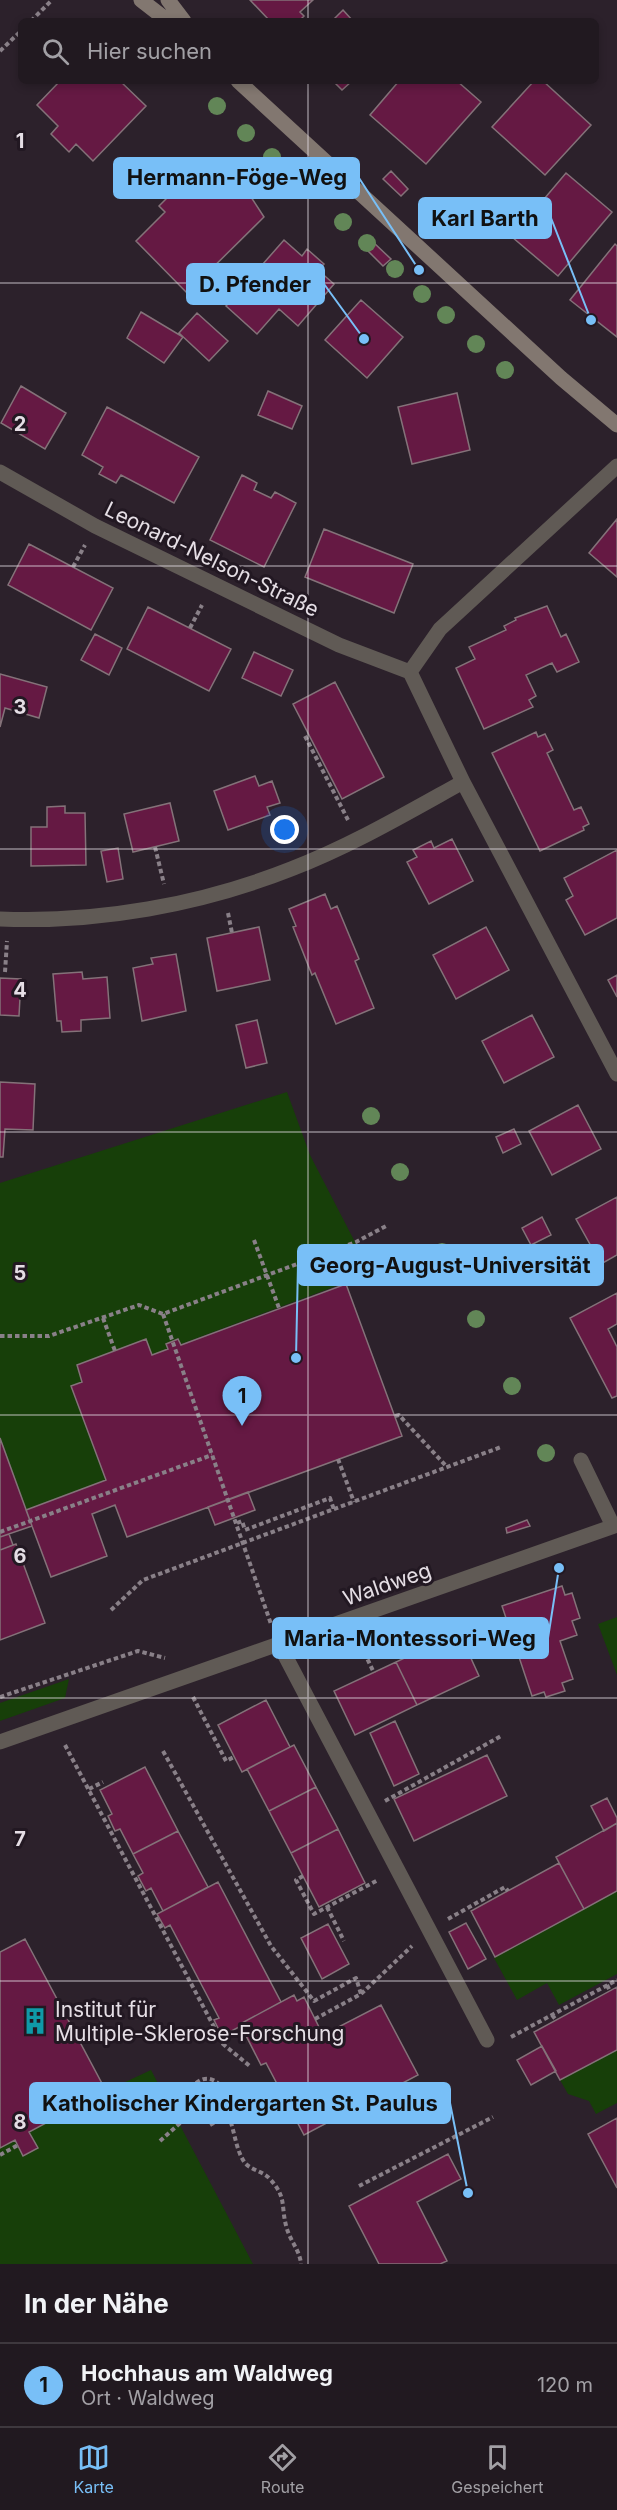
<!DOCTYPE html>
<html lang="de">
<meta charset="utf-8">
<style>
:root{--surface:#211920;--page:#2d262d;--text:#f1f3f6;--muted:#a2a0a5;--line:#3e383e;--accent:#78bff7}
body{margin:0;font-family:Inter,sans-serif;background:var(--page);color:var(--text)}
.you{position:absolute;left:285px;top:830px;width:21px;height:21px;margin:-15px;border:4px solid #fff;border-radius:50%;background:#1a73e8;box-shadow:0 0 0 9px #1a73e833}
.badge{display:grid;place-items:center;width:39px;height:39px;border-radius:50%;background:var(--accent);color:#111;font-size:20px;font-weight:700}
.pin{position:absolute;translate:-50% -50px;filter:drop-shadow(0 2px 3px #0008)}
.pin::after{content:'';position:absolute;top:32px;width:21px;height:18px;background:inherit;clip-path:polygon(0 0,100% 0,50% 100%)}
.list{margin:0;padding:0;list-style:none}
h2{display:flex;justify-content:space-between;align-items:center;height:78px;margin:0;padding:0 24px;font-size:26px}
h2 small{font-size:20px;font-weight:400;color:var(--muted)}
.list li{display:grid;grid-template-columns:39px 1fr auto;gap:18px;align-items:center;box-sizing:border-box;height:84px;padding:0 24px;border-top:2px solid var(--line)}
.list b{display:block;font-size:22px;white-space:nowrap}
.list p{margin:0;font-size:20px;white-space:nowrap;color:var(--muted)}
.list em{font-size:20px;font-style:normal;color:var(--muted)}
.icon{flex:none;width:33px;height:33px;fill:none;stroke:currentColor;stroke-width:2;stroke-linecap:round;stroke-linejoin:round}
.map{position:relative;flex:none;width:617px;height:2264px;overflow:hidden}
.search{position:absolute;background:var(--surface);box-shadow:0 3px 9px #0003;left:18px;right:18px;top:18px;height:66px;display:flex;align-items:center;gap:15px;box-sizing:border-box;padding:0 21px;border-radius:9px;color:var(--muted);font-size:22px}
.sheet{height:162px;background:var(--surface)}
nav{display:flex;justify-content:space-around;align-items:center;box-sizing:border-box;height:84px;border-top:2px solid var(--line);background:var(--surface);font-size:16px;color:var(--muted)}
nav a{display:grid;justify-items:center;gap:3px}
nav .on{color:var(--accent)}
.map>svg:first-child{display:block}
.green{fill:#173f09}
.building{fill:#651943;stroke:#847279;stroke-width:1.5}
.lines{fill:none;stroke-linecap:round;stroke-linejoin:round}
.path{stroke:#898088;stroke-width:4;stroke-dasharray:4.5 3;stroke-linecap:butt}
.lane{stroke:#605a55;stroke-width:15}
.street{stroke:#605a55;stroke-width:15}
.secondary{stroke:#827770;stroke-width:15}
.tree{fill:#628657}
.grid{fill:none;stroke:#e5dee5;stroke-width:1.5;stroke-opacity:0.55}
.labels{text-anchor:middle;dominant-baseline:central;stroke-width:6;stroke-linejoin:round;paint-order:stroke}
.street-label{font-size:21px;fill:#e5dee5;stroke:#221822}
.poi-label{font-size:21px;fill:#e5dee5;stroke:#221822;text-anchor:start}
.grid-label{font-size:20px;text-anchor:middle;font-weight:bold;fill:#e5dee5;stroke:#221822;stroke-width:6;stroke-linejoin:round;paint-order:stroke}
.leader{fill:none;stroke:#78bff7;stroke-width:2}
.callout-dot{fill:#78bff7;stroke:#221822;stroke-width:2}
.callout{fill:#78bff7;stroke:#78bff7;stroke-width:2}
.callout-label{font-size:22px;text-anchor:middle;font-weight:bold;fill:#111}
</style>
<div class="map">
<svg width="617" height="2264" viewBox="0 0 617 2264">
<rect width="100%" height="100%" fill="#2c212b"/>
<path class="green" d="M287 1092 310 1155 371 1273 152 1355 146 1340 77 1365 82 1382 71 1386 106 1480 26 1510 0 1438V1183Z
M617 1617V1675L598 1624Z
M69 1679 65 1698 0 1721V1703Z
M617 1891V1974L559 2005 547 1983 517 2000 494 1958Z
M617 2050V2103L596 2114 589 2101 568 2094 560 2080Z
M151 2070 253 2264H0V2148L15 2140 18 2145 38 2148 29 2132 106 2091Z"/>
<path class="building" d="M250 0H313L300 12 304 16 299 21H270Z
M343 10 353 21H332Z
M60 81H120L146 106 93 161 76 144 69 152 51 134 58 126 37 105Z
M333 81H352L342 90Z
M399 81H457L481 102 426 164 370 115Z
M534 81H543L591 125 545 175 492 127Z
M206 159 215 167H220L226 173 228 182 243 196 251 197 264 217 187 293 136 241 165 212 159 206Z
M391 171 408 189 401 196 383 179Z
M566 173 612 212 558 276 512 237Z
M284 240 302 256 307 249 324 264 318 270 334 284 298 326 279 309 257 334 226 306Z
M373 242 391 259 383 266 366 249Z
M615 244 617 246V337L570 300Z
M361 300 403 337 367 378 325 340Z
M141 312 183 337 164 363 127 338Z
M197 313 228 341 209 361 179 333Z
M21 386 66 413 45 449 1 423Z
M268 391 302 406 292 429 258 415Z
M457 393 470 450 412 464 398 407Z
M107 407 199 457 174 503 121 475 116 483 99 474 103 467 82 455Z
M242 475 257 483 254 490 271 498 275 492 296 503 264 567 210 540Z
M617 519V577L589 553Z
M324 529 413 564 394 613 305 577Z
M29 544 113 588 91 630 8 585Z
M547 606 561 637 566 634 579 662 557 672 552 663 526 675 536 696 529 700 533 707 484 729 456 668 475 659 469 647 506 630 504 626 516 620 515 618Z
M148 607 231 649 209 691 127 649Z
M95 634 122 648 109 675 81 660Z
M254 652 293 670 281 696 242 678Z
M0 674 47 687 39 718 5 708 0 727Z
M335 682 384 777 342 799 293 704Z
M536 732 538 737 545 734 553 750 547 753 574 810 581 807 589 824 583 827 584 830 540 851 492 753Z
M255 776 259 786 272 781 280 803 267 807 270 815 228 830 214 791Z
M170 803 179 841 133 852 124 814Z
M65 806V813H85L86 865 31 866V827H47V807Z
M452 839 473 881 429 904 407 862 417 857 413 850 431 841 434 848Z
M118 848 123 879 107 882 101 851Z
M617 850V918L585 935 566 900 573 896 564 878Z
M325 894 331 909 337 906 359 959 355 961 374 1008 336 1024 315 973 312 975 293 927 296 926 289 909Z
M259 927 270 980 217 991 207 938Z
M486 927 509 970 456 999 433 955Z
M176 954 186 1011 142 1021 133 968 153 964 151 958Z
M82 972 83 979 107 977 110 1018 81 1020V1031L62 1032 61 1021H57L53 974Z
M617 975V997L608 980Z
M0 978 21 979 19 1016 0 1015Z
M532 1015 554 1057 504 1083 482 1041Z
M257 1020 267 1063 246 1068 236 1025Z
M0 1082 35 1084 33 1130 5 1129 3 1157H0Z
M578 1105 601 1149 552 1175 529 1131Z
M514 1129 521 1144 503 1153 496 1137Z
M617 1197V1255L601 1264 576 1219Z
M542 1217 551 1235 531 1245 522 1228Z
M346 1284 402 1436 127 1537 115 1505 92 1514 107 1556 51 1577 26 1510 106 1480 71 1386 82 1382 77 1365 146 1339 152 1355 168 1349 166 1344 178 1339 181 1345Z
M617 1293V1324L608 1329 617 1347V1396L612 1398 570 1318Z
M0 1438 32 1526 0 1537Z
M248 1492 255 1510 215 1525 208 1507Z
M527 1520 530 1526 507 1533 506 1528Z
M9 1534 13 1545 0 1550V1537Z
M16 1544 45 1623 0 1640V1550Z
M562 1586 565 1595 572 1593 580 1618 572 1621 577 1635 560 1641 573 1679 562 1683 565 1691 546 1697 544 1692 532 1696 502 1606Z
M459 1632 479 1676 417 1705 396 1662Z
M396 1662 417 1705 355 1735 334 1691Z
M266 1700 290 1747 242 1772 218 1725Z
M395 1721 419 1774 394 1786 370 1733Z
M294 1745 316 1787 269 1811 247 1769Z
M487 1755 507 1796 414 1841 394 1799Z
M145 1767 178 1831 133 1854 120 1829 115 1831 108 1816 112 1814 100 1790Z
M316 1787 338 1829 291 1853 269 1811Z
M607 1798 617 1818V1823L604 1831 591 1806Z
M617 1823V1891L584 1909 556 1857Z
M338 1829 365 1883 319 1907 291 1853Z
M178 1831 208 1887 163 1911 151 1888 146 1891 138 1876 143 1873 133 1854Z
M559 1863 584 1909 495 1957 471 1911Z
M218 1882 281 2002 240 2024 241 2026 222 2036 214 2020 219 2018 170 1925 165 1928 157 1914Z
M466 1923 486 1959 468 1969 449 1932Z
M328 1924 349 1964 322 1979 301 1938Z
M25 1939 106 2091 29 2132 38 2148 23 2156 15 2140 0 2148V1952Z
M617 1987V2050L560 2080 534 2032Z
M294 1995 297 2001 304 1997 323 2035 381 2005 418 2075 304 2135 266 2063 261 2065 240 2024Z
M542 2046 556 2071 531 2085 517 2060Z
M617 2118V2188L588 2134Z
M448 2154 461 2179 417 2202 447 2261 440 2264H379L349 2206Z"/>
<g class="lines">
<path class="path" d="M31 21 52 0
M0 51 21 31
M73 567 85 545
M190 628 202 605
M305 736 348 820
M155 847 164 884
M228 913 232 933
M5 972 7 941
M254 1240 279 1308
M163 1314 271 1624
M103 1318 115 1351
M0 1336H49L139 1305 163 1314 356 1242 386 1226
M395 1416 399 1415 447 1467
M338 1459 354 1502
M237 1523 242 1521 245 1530 330 1498 334 1510
M0 1532 212 1455
M111 1610 143 1580 501 1447
M402 1624 415 1653
M358 1639 374 1673
M0 1697 138 1651 165 1658
M193 1697 226 1761 234 1757
M65 1745 223 2044 251 2067
M163 1751 271 1946 314 2001 356 1978 361 1994
M89 1789 103 1782
M385 1801 501 1736
M303 1876 296 1880 314 1914 378 1880
M327 1907 344 1941
M448 1919 505 1887 508 1891
M607 1985 610 1991
M552 2015 556 2020
M315 2019 361 1994 412 1946
M511 2037 617 1980
M228 2115C235 2130 235 2149 245 2163 251 2170 262 2171 269 2178 288 2198 280 2206 287 2229 291 2242 300 2251 301 2264
M210 2125 264 2093
M160 2141 188 2116 185 2095C209 2062 221 2086 240 2107
M0 2155 18 2145
M359 2186 493 2117"/>
<path class="lane" d="M581 1460 613 1526"/>
<path class="street" d="M0 472 95 526 339 645 410 672 463 782 617 1074
M410 672 440 629 617 466
M0 919C98 923 200 905 291 869 351 846 407 813 463 782
M279 1644 487 2040
M0 1742 617 1525"/>
<path class="secondary" d="M141 0 168 21
M168 0 184 21
M238 81 561 378 617 425"/>
</g>
<g class="tree">
<circle cx="217" cy="106" r="9"/>
<circle cx="246" cy="133" r="9"/>
<circle cx="272" cy="157" r="9"/>
<circle cx="343" cy="222" r="9"/>
<circle cx="367" cy="243" r="9"/>
<circle cx="395" cy="269" r="9"/>
<circle cx="422" cy="294" r="9"/>
<circle cx="446" cy="315" r="9"/>
<circle cx="476" cy="344" r="9"/>
<circle cx="505" cy="370" r="9"/>
<circle cx="371" cy="1116" r="9"/>
<circle cx="400" cy="1172" r="9"/>
<circle cx="442" cy="1252" r="9"/>
<circle cx="476" cy="1319" r="9"/>
<circle cx="512" cy="1386" r="9"/>
<circle cx="546" cy="1453" r="9"/>
</g>
<path class="grid" d="M308 0V21M308 81V2264M0 283H617M0 566H617M0 849H617M0 1132H617M0 1415H617M0 1698H617M0 1981H617"/>
<defs>
<symbol id="building-bare" viewBox="-9 -9 18 18"><path d="M-4-6H4V6H1V3H-1V6H-4ZM-2.5-4.3h1.7v1.8h-1.7ZM.8-4.3h1.7v1.8H.8ZM-2.5-1h1.7V.8h-1.7ZM.8-1h1.7V.8H.8Z" fill="#0f9aa8" stroke="#221822" stroke-width="2.5" paint-order="stroke"/></symbol>
</defs>
<g fill-rule="evenodd">
<use href="#building-bare" x="16" y="2002" width="38" height="38"/>
</g>
<g class="labels">
<g class="street-label">
<text transform="translate(212 559) rotate(26)">Leonard-Nelson-Straße</text>
<text transform="translate(387 1584) rotate(-19)">Waldweg</text>
</g>
<g class="poi-label">
<text x="55" y="2009">Institut für<tspan x="55" dy="24">Multiple-Sklerose-Forschung</tspan></text>
</g>
</g>
<g class="grid-label">
<text x="20" y="148">1</text>
<text x="20" y="431">2</text>
<text x="20" y="714">3</text>
<text x="20" y="997">4</text>
<text x="20" y="1280">5</text>
<text x="20" y="1563">6</text>
<text x="20" y="1846">7</text>
<text x="20" y="2129">8</text>
</g>
<path class="leader" d="M419 270L359 178M591 320L551 218M364 339L324 284M296 1358L298 1265M559 1568L548 1638M468 2193L450 2103"/>
<g class="callout-dot">
<circle cx="419" cy="270" r="6"/>
<circle cx="591" cy="320" r="6"/>
<circle cx="364" cy="339" r="6"/>
<circle cx="296" cy="1358" r="6"/>
<circle cx="559" cy="1568" r="6"/>
<circle cx="468" cy="2193" r="6"/>
</g>
<g class="callout">
<rect x="114" y="158" width="245" height="40" rx="6"/>
<rect x="419" y="198" width="132" height="40" rx="6"/>
<rect x="187" y="264" width="137" height="40" rx="6"/>
<rect x="298" y="1245" width="305" height="40" rx="6"/>
<rect x="273" y="1618" width="275" height="40" rx="6"/>
<rect x="30" y="2083" width="420" height="40" rx="6"/>
</g>
<g class="callout-label">
<text x="237" y="185">Hermann-Föge-Weg</text>
<text x="485" y="226">Karl Barth</text>
<text x="255" y="292">D. Pfender</text>
<text x="450" y="1273">Georg-August-Universität</text>
<text x="410" y="1646">Maria-Montessori-Weg</text>
<text x="240" y="2111">Katholischer Kindergarten St. Paulus</text>
</g>
</svg>
<div class="you"></div>
<div class="pin badge" style="left:242px;top:1426px">1</div>
<div class="search"><svg class="icon" aria-label="search" viewBox="0 0 24 24"><circle cx="10" cy="10" r="6"/><path d="M15 15l6 6"/></svg>Hier suchen</div>
</div>
<section class="sheet">
<h2>In der Nähe<small></small></h2>
<ul class="list">
<li><span class="badge">1</span><div><b>Hochhaus am Waldweg</b><p>Ort · Waldweg</p></div><em>120 m</em></li>
</ul>
</section>
<nav>
<a class="on"><svg class="icon" aria-label="map" viewBox="0 0 24 24"><path d="M3 6l6-2 6 2 6-2v14l-6 2-6-2-6 2zM9 4v14M15 6v14"/></svg>Karte</a>
<a><svg class="icon" aria-label="directions" viewBox="0 0 24 24"><path d="M12 3l9 9-9 9-9-9zM9 14v-3h6M13 9l2 2-2 2"/></svg>Route</a>
<a><svg class="icon" aria-label="saved" viewBox="0 0 24 24"><path d="M7 4h10v16l-5-4-5 4z"/></svg>Gespeichert</a>
</nav>
